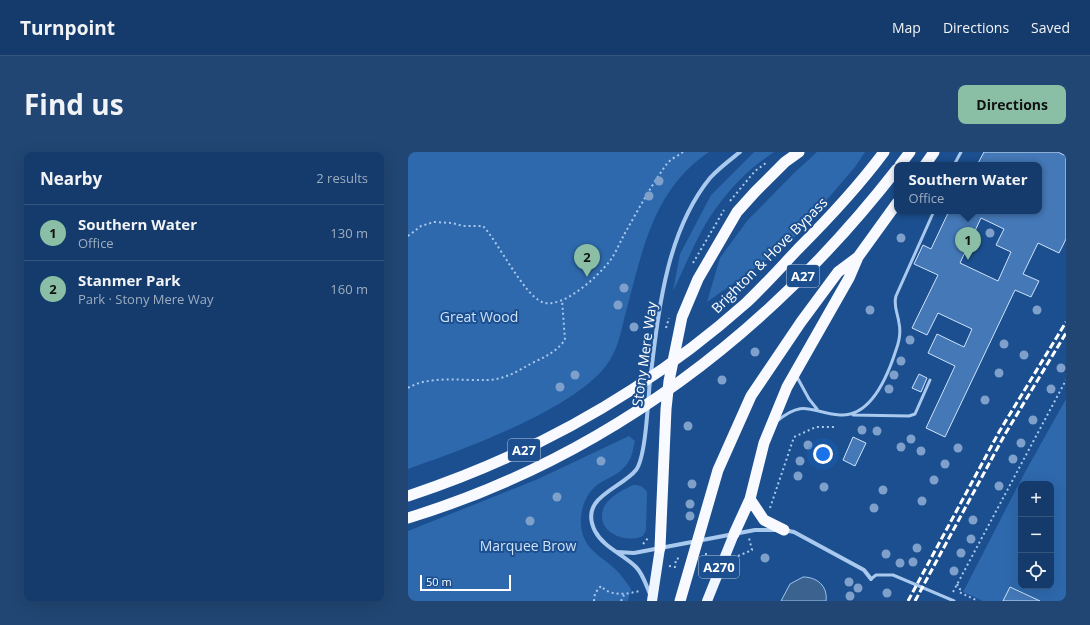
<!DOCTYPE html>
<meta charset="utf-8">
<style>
:root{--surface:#143b6b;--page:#214673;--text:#f1f3f6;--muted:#9dadc1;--line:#33557e;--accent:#8abfa5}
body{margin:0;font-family:"Open Sans",sans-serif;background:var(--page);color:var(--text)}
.controls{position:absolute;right:12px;bottom:12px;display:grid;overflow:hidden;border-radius:8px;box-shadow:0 4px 16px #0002}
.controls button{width:36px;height:36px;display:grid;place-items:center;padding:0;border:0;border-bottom:1px solid var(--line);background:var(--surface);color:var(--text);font:20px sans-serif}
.scale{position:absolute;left:12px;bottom:10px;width:91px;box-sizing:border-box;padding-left:4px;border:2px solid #fff;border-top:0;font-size:11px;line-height:14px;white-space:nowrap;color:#fff;-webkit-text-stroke:3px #1b4f8f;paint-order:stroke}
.you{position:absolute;left:415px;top:302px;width:14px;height:14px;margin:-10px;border:3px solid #fff;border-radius:50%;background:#1a73e8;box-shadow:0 0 0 6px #1a73e833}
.badge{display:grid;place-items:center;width:26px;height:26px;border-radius:50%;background:var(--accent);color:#111;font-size:13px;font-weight:700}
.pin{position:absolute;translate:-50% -33px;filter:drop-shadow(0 1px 2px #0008)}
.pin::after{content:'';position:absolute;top:21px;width:14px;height:12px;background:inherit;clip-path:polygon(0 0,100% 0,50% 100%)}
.popup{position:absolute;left:486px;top:10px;width:148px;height:52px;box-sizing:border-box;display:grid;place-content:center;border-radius:8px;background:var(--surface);filter:drop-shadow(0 1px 3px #0005);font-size:13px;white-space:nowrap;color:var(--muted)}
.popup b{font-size:15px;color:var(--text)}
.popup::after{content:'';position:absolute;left:50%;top:100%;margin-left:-8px;border:8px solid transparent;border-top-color:var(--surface)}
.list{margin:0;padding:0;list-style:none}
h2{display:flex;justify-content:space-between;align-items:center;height:52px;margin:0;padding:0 16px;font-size:17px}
h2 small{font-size:13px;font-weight:400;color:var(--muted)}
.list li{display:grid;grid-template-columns:26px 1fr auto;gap:12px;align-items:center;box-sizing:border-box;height:56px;padding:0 16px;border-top:1px solid var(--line)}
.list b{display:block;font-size:15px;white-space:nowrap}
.list p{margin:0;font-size:13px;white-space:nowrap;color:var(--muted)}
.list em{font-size:13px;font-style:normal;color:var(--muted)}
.icon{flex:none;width:22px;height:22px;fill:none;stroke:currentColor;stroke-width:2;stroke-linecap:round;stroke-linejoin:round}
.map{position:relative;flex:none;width:658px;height:449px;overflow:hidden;border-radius:8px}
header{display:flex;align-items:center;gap:24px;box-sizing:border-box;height:56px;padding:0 20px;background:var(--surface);border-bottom:1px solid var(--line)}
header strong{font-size:19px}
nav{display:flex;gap:22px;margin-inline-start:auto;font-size:14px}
.intro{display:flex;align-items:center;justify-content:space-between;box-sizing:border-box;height:96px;padding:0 24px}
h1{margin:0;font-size:28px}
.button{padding:10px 18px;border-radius:8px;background:var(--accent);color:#111;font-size:14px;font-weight:700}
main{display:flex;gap:24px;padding:0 24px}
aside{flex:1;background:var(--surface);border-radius:8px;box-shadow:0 4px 16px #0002}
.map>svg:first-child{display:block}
.green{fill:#2e69ad;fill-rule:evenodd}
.water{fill:#3c6290;stroke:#9cc4f0}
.building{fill:#4478b7;stroke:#cfe3fa;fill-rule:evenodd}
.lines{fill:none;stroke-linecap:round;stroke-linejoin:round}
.path{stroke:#a9c9ee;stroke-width:2;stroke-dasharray:2 3;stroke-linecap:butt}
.service{stroke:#a9c9ee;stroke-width:3}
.minor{stroke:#a9c9ee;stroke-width:4}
.primary{stroke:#f0f6ff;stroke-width:10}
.trunk{stroke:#f8faff;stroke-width:11}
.rail{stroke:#fff;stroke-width:3;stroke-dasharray:7 3;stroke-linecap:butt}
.tree{fill:#7ea0ca}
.labels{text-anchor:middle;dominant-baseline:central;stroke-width:4;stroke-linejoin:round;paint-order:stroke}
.shield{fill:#1b4f8f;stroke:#bbcadd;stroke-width:1}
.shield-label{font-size:13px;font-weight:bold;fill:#fff}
.street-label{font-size:14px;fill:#fff;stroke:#1b4f8f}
.park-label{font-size:14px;fill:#cfe3fa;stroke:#1b4f8f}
</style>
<header>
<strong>Turnpoint</strong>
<nav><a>Map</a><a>Directions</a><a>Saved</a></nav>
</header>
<div class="intro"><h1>Find us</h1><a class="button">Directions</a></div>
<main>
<aside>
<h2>Nearby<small>2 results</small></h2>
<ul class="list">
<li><span class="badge">1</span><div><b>Southern Water</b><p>Office</p></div><em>130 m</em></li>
<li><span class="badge">2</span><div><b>Stanmer Park</b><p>Park · Stony Mere Way</p></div><em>160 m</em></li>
</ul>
</aside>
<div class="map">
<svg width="658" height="449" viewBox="0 0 658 449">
<rect width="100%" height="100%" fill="#1b4f8f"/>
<path class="green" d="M0 0H301C246 37 235 96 219 156 214 173 212 192 202 208 174 255 52 299 0 317Z
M346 0H366C337 19 315 43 297 73 285 94 276 117 265 139L272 102 303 43Z
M409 0H457L447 15 381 92 299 150 312 106 339 69 386 21Z
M658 247V449H632L602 435 595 449H575L555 440 616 322ZM613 332H643V434H613Z
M221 284 227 289C225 297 224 306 219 312 211 323 199 326 189 333 174 345 169 369 176 386 182 400 195 406 206 416 213 422 218 430 223 437L220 449H0V379L130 327Z
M225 333C232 333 235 334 239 340L238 378 235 384C218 392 188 380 195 358 198 346 215 338 225 333Z"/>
<path class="water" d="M395 425C409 425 420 434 418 449H373L382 432Z"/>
<path class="building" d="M576 0H650L658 4V87L651 101 630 91 615 122 631 129 623 145 607 138 537 285 518 276 547 214 520 201 529 182 556 195 564 177 530 161 519 183 504 176 530 123 506 112 515 93 523 97 541 59H631V13H569ZM573 66 596 77 588 93 603 100 590 129 552 111Z
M511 222 519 226 513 240 504 236Z
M445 285 458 291 447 314 435 308Z
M602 435 632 449H595Z"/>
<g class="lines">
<path class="path" d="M322 49 347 19 358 11
M0 84 13 74 26 70 44 71 55 74H75C90 90 116 143 134 150 154 158 189 125 201 110 208 101 212 90 217 81 230 58 243 34 258 13 262 7 270 4 275 0
M285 111 316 58
M258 176 261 166
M0 236C21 223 54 229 78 228 96 228 110 219 124 211 137 205 148 200 157 188L154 148
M362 356 386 285 408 275H426
M235 392 241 385
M298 401V410H303
M330 404 344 398 341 386
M261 414 267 415 268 407 272 406
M549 432 552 437 551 440 570 449
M545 440 658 228
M186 449 187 441 193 434C203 445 218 442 232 439
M213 449 216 443"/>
<path class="service" d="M546 13 553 0
M389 225 401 247 409 257
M445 263 501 264 507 262 522 228
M369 269C397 246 403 261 432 263 463 265 480 223 488 198 491 190 493 180 491 171 490 162 485 154 488 144L526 59
M463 427 468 423H485L546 449"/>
<path class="minor" d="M243 221C251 155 259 79 302 26 311 16 322 8 332 0
M242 228C240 248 238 305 228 318 213 337 170 345 187 379 196 396 215 402 228 415 235 422 238 433 242 442
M376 378 386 380 456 418 463 427
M209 400 226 401 347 378H367"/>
<path class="primary" d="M244 449 252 396
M299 449 326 382"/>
<path class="trunk" d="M492 13 502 0
M517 13 526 0
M0 344C124 303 240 238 338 151 356 134 373 115 390 97 421 66 450 35 476 0
M342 347 356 368 376 378
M0 366C199 305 362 180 489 17
M326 382 342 347 356 291 379 235 441 126 450 105 489 51
M252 396 258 257 261 229 274 165 290 127 329 60 347 40 377 10 391 0
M272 449 310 318 343 244 393 170 430 120 450 105"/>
<path class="rail" d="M500 449 591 280 658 170
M507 449 596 284 658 181"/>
</g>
<g class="tree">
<circle cx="251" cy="29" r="4.5"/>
<circle cx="241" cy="44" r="4.5"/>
<circle cx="582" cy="81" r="4.5"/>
<circle cx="493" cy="86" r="4.5"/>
<circle cx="216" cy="136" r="4.5"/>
<circle cx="210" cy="153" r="4.5"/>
<circle cx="462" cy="158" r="4.5"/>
<circle cx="629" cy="158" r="4.5"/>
<circle cx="226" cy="175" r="4.5"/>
<circle cx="502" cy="188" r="4.5"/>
<circle cx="596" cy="192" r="4.5"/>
<circle cx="347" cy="200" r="4.5"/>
<circle cx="616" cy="203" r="4.5"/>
<circle cx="493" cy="209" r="4.5"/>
<circle cx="653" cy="216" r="4.5"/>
<circle cx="591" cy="221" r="4.5"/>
<circle cx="167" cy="223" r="4.5"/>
<circle cx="486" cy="223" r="4.5"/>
<circle cx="314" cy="228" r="4.5"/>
<circle cx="152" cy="235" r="4.5"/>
<circle cx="481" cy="237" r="4.5"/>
<circle cx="643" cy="237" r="4.5"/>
<circle cx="577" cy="248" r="4.5"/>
<circle cx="625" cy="268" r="4.5"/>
<circle cx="280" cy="274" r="4.5"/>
<circle cx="454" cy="278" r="4.5"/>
<circle cx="469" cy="279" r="4.5"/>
<circle cx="503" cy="287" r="4.5"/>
<circle cx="613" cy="291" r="4.5"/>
<circle cx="400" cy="293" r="4.5"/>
<circle cx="493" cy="295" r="4.5"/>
<circle cx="550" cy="296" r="4.5"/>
<circle cx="513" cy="299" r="4.5"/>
<circle cx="605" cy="307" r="4.5"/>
<circle cx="193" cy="309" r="4.5"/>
<circle cx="392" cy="309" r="4.5"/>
<circle cx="537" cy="312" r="4.5"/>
<circle cx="390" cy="324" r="4.5"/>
<circle cx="526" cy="328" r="4.5"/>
<circle cx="284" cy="332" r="4.5"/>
<circle cx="591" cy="334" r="4.5"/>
<circle cx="416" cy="335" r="4.5"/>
<circle cx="475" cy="338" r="4.5"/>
<circle cx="149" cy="345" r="4.5"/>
<circle cx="514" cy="349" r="4.5"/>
<circle cx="282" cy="352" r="4.5"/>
<circle cx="466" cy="356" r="4.5"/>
<circle cx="282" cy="364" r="4.5"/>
<circle cx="565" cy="368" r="4.5"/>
<circle cx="122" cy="369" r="4.5"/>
<circle cx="563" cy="387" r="4.5"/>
<circle cx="509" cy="396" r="4.5"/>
<circle cx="553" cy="401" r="4.5"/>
<circle cx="478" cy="402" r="4.5"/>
<circle cx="357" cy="406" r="4.5"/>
<circle cx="505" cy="410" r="4.5"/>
<circle cx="492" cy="411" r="4.5"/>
<circle cx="546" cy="419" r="4.5"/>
<circle cx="441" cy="430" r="4.5"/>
<circle cx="450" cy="436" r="4.5"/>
<circle cx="479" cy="441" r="4.5"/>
<circle cx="442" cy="444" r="4.5"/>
</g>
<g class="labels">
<g class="shield">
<rect x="379" y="113" width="32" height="22" rx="3"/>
<rect x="100" y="287" width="32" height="22" rx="3"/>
<rect x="291" y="404" width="40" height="22" rx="3"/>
</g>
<g class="shield-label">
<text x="395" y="124">A27</text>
<text x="116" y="298">A27</text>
<text x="311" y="415">A270</text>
</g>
<g class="street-label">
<text transform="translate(361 103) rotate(-45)">Brighton &amp; Hove Bypass</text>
<text transform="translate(236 202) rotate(-82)">Stony Mere Way</text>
</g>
<g class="park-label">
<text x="71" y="164">Great Wood</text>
<text x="120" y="393">Marquee Brow</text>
</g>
</g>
</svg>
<div class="controls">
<button>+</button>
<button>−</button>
<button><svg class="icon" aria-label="locate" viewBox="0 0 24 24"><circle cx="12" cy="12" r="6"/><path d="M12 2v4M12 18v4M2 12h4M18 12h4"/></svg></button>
</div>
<div class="scale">50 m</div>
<div class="you"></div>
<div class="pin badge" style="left:560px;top:108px">1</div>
<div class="popup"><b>Southern Water</b>Office</div>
<div class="pin badge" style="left:179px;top:125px">2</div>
</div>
</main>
